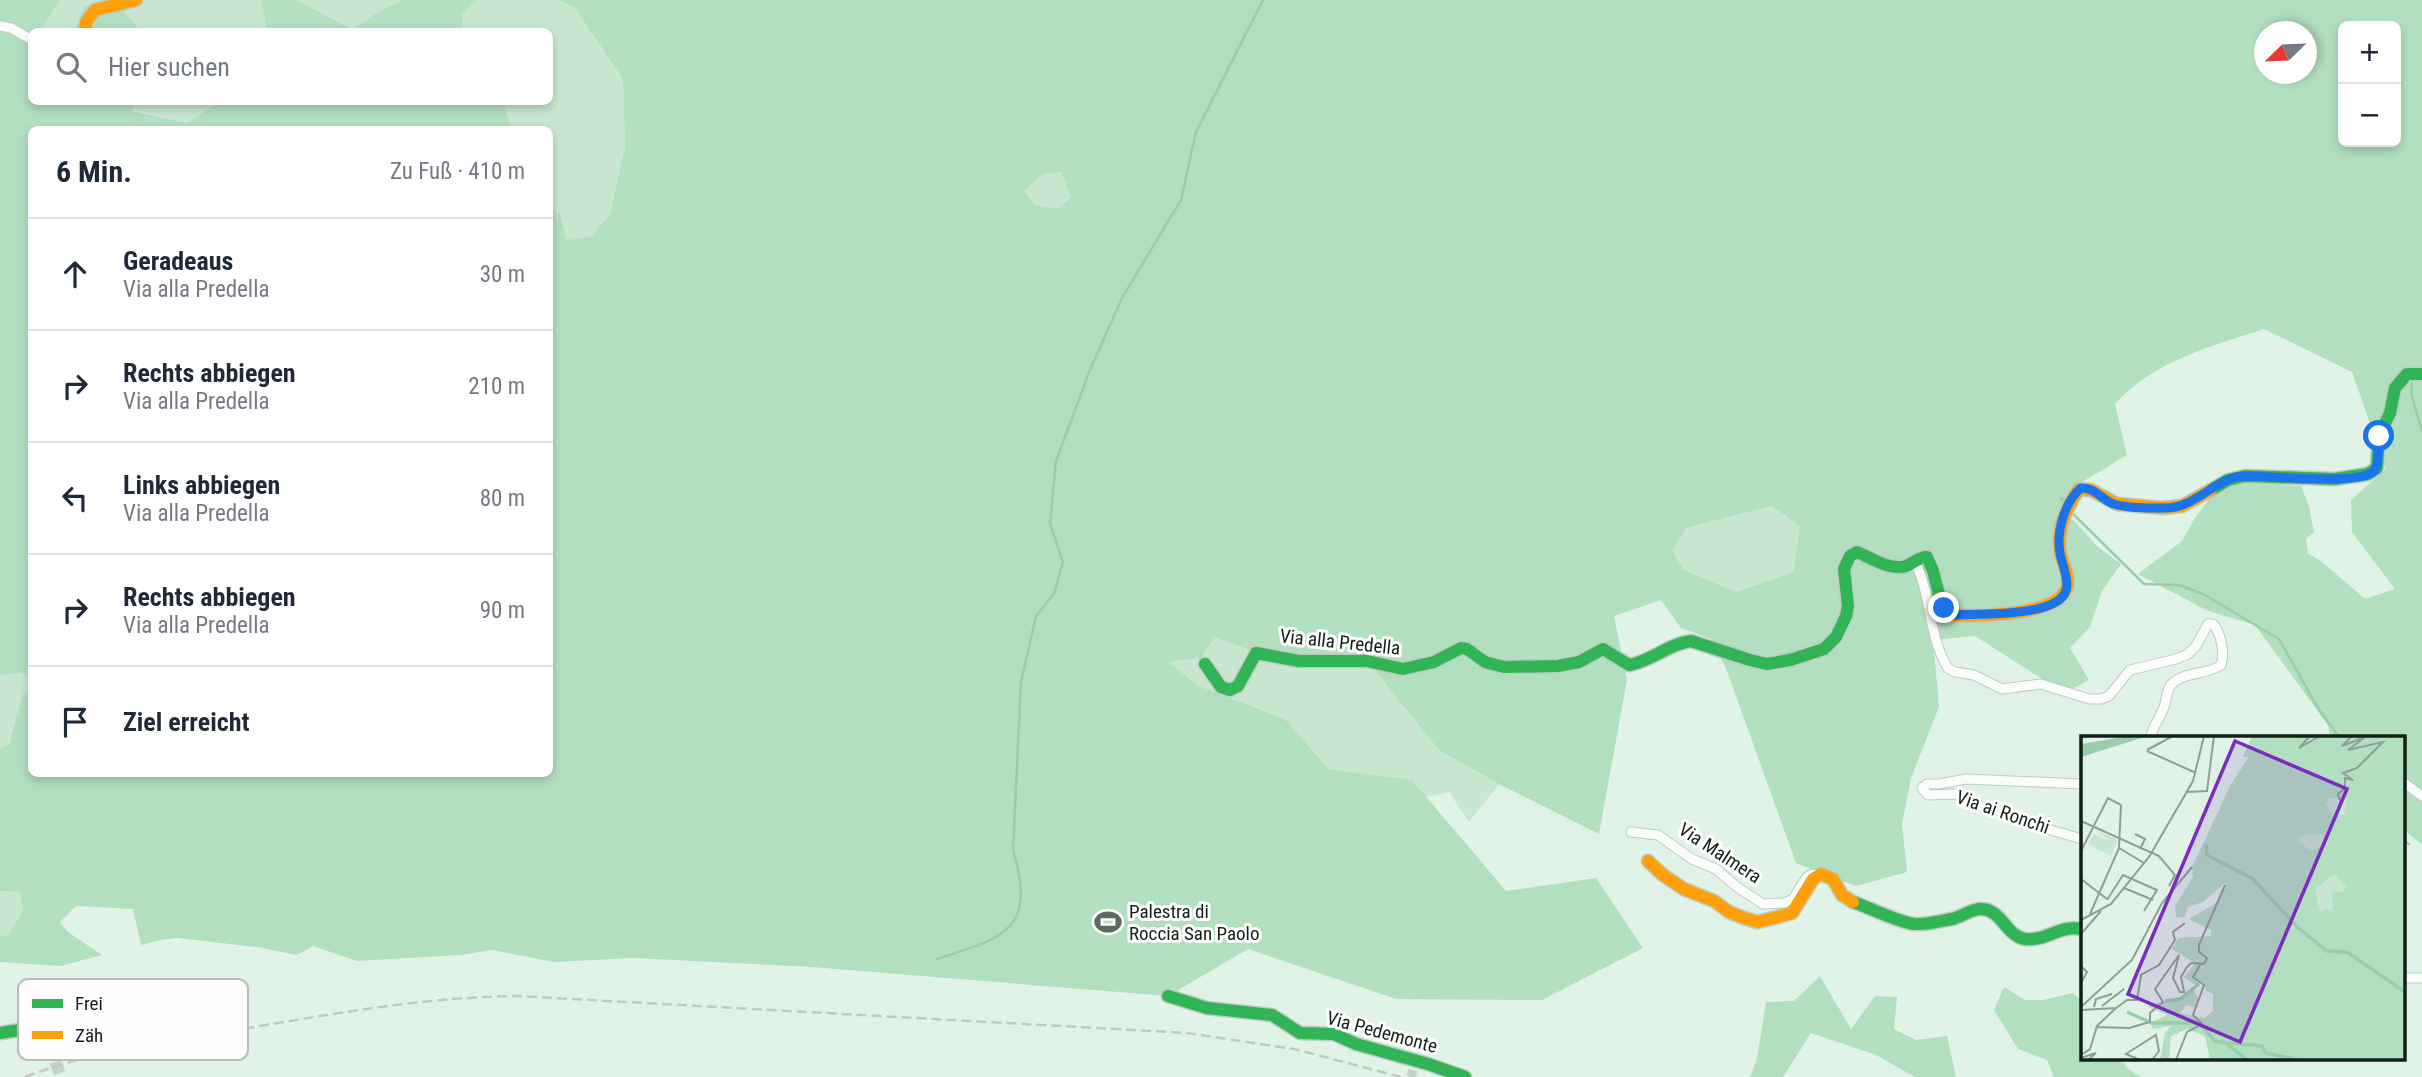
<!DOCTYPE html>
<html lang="de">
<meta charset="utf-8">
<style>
:root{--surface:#fff;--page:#f2f2f3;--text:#1f2937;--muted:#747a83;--line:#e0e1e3}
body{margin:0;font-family:"Roboto Condensed",sans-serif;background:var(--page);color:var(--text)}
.controls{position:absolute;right:21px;top:21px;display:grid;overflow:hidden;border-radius:10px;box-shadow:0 4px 10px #0003}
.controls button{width:63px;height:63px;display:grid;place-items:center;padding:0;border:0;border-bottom:2px solid var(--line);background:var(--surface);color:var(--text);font:35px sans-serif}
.compass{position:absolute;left:2254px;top:21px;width:63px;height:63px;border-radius:50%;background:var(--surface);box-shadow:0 4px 10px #0003;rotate:247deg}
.stop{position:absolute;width:21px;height:21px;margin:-16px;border:5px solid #1a73e8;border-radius:50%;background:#fff}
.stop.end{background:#1a73e8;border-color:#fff;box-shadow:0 2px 7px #0008}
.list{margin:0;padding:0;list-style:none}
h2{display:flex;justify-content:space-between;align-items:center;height:91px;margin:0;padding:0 28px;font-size:30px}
h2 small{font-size:23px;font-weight:400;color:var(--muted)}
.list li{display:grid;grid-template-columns:46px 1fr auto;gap:21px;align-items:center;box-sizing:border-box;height:112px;padding:0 28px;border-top:2px solid var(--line)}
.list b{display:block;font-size:26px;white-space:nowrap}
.list p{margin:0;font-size:23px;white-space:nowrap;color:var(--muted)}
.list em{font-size:23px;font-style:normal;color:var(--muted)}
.icon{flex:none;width:38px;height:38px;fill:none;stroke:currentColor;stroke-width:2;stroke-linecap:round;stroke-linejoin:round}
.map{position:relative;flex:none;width:2422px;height:1077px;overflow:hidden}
.search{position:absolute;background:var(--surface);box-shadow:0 4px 10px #0003;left:28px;top:28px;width:525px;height:77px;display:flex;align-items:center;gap:18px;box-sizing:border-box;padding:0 24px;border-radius:10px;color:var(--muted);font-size:26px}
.panel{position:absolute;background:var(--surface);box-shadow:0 4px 10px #0003;left:28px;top:126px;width:525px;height:651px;border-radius:10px}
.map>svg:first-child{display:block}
.green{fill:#c8e6d0}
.forest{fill:#b2dfbf;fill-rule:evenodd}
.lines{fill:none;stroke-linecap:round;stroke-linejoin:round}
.stream{stroke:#9acda9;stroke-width:2.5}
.street-tunnel{stroke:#c2d3c7;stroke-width:9;stroke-dasharray:9 4.5;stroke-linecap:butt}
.secondary-tunnel{stroke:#c2d3c7;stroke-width:12;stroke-dasharray:12 6;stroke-linecap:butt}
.street-casing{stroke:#bdcbc1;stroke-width:11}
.fast-casing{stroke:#bdcbc1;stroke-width:15}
.slow-casing{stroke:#bdcbc1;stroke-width:15}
.street{stroke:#fafdfb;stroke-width:9}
.fast{stroke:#30b455;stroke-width:12}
.slow{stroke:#ff9f0a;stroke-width:12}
.rail{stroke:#c3c8c5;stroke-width:2.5;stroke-dasharray:10 5;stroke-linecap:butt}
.route{stroke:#1a73e8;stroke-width:9}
.labels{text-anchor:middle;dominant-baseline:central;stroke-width:6;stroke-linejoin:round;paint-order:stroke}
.street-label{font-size:19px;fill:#142017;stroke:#fefefe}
.poi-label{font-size:19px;fill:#142017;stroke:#fefefe;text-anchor:start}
.inset-river{fill:none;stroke:#9acda9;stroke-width:3.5}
.inset-road{fill:none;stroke:#8f9f93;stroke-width:2}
.view{fill:#7b2cbf;fill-opacity:0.15;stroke:#7b2cbf;stroke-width:3.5}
.inset-edge{fill:none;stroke:#142017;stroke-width:3.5}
.key{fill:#fefefe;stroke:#b8bbb9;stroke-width:2}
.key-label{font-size:19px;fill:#142017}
</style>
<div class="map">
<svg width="2422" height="1077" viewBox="0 0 2422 1077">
<rect width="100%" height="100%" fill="#e1f3e6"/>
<path class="green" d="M60 0H100L83 8 74 31 43 32 41 30Z
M113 0H261L267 31H136L137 26Z
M296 0H403L383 9 352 29Z
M475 0H558L575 8 623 79 625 147 610 214 592 236 567 240 560 213 550 209V130L512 129 503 102H550V32H461L463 13Z
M132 102H219L187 123 132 110Z
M1061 172 1071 196 1058 209 1035 205 1024 191 1043 174Z
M1773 506 1800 526 1793 572 1736 592 1683 570 1672 551 1686 528Z
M1215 638 1259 653 1367 661 1439 750 1499 784 1469 822 1449 792 1426 797 1412 780 1329 769 1285 719 1199 686 1167 662 1201 658Z
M28 673 31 679V687L22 696 9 744 0 749V675Z
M0 891 20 892 23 912 8 936H0Z"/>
<path class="forest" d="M0 0H60L41 30 43 31 32 32V102H132L133 111 187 123 219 102H503L512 129 32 130 31 679 27 673 0 675Z
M100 0H113L137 26 136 31 74 32 83 8Z
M261 0H296L352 29 383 9 403 0H475L463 13 461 31 267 32Z
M558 0H2422V845L2403 829V738L2330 737 2328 725 2255 625 2208 611 2138 574 2182 541 2195 518 2223 481 2301 486 2309 506 2314 532 2306 539 2308 554 2321 561 2365 599 2395 589 2352 532 2351 500 2386 469 2352 372 2264 329C2212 346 2153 361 2115 404L2127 455 2079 484 2062 508 2098 547 2121 564 2102 591 2090 627 2070 648 2089 680 2064 693 1975 636 1933 640 1939 707 1911 778 1902 824 1907 872 1856 886 1796 863 1727 671 1712 639 1681 628 1661 600 1614 616 1627 680 1599 834 1499 784 1439 750 1367 661 1259 653 1215 638 1201 658 1168 662 1199 686 1285 719 1329 769 1412 780 1506 891 1596 878 1643 948 1542 1000 1396 999 1248 949 1168 996 811 967 633 958 554 962 492 950 460 955 357 961 313 946 297 955 257 947 177 938 160 940 141 945 133 909 76 906 60 922 68 932 102 955 60 966 0 962V936H8L23 911 20 892 0 891V749L9 744 22 696 31 687 32 774H550V209L560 213 567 240 592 236 610 214 625 147 623 79 575 8ZM2343 26H2396V142H2343ZM2264 32H2306V74H2264ZM1061 172 1071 197 1058 209 1035 205 1024 191 1043 174ZM1772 506 1800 526 1793 572 1736 592 1684 570 1672 551 1686 528Z
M1820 976 1851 1029 1875 996 1897 997 1894 1029 1916 1040 1947 1036 1956 1077H1915L1876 1055 1811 1033 1783 1077H1750L1757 1059 1766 1002 1794 1001Z
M2004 987 2025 1000H2043L2073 993 2082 1001V1058H2120L2127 1068 2141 1077H2054L2047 1060 2018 1049 1994 1010Z"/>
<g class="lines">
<path class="stream" d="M2412 380 2411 393 2422 431
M2061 498 2065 504
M2071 512 2144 584 2179 585 2203 594 2279 639 2319 710 2340 738
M2403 840 2409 844
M937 959C1004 938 1037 930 1013 850L1021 682 1036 616 1054 594 1063 562 1050 523 1056 461 1090 370 1122 298 1181 200 1196 132 1263 0"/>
<path class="street-tunnel" d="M1411 1077 1413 1070"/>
<path class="secondary-tunnel" d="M49 1045 61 1077"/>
<defs>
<path id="street" d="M0 26 11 28 32 40
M1915 562C1932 596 1928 636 1948 668L1955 672 1974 675 2002 689 2041 684 2089 699H2101L2109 696 2130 670 2176 659 2188 654 2196 646 2208 624H2213C2221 633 2225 653 2221 665 2208 675 2187 671 2174 682 2166 687 2167 699 2164 707 2160 718 2153 726 2150 738
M2403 782 2422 796
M2082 784 1966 779 1939 784H1927L1922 788 1928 795 1955 794 1980 806 2004 812 2037 826 2082 839
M1631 832 1658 835 1692 859 1716 869 1737 887 1763 904 1784 903 1793 899 1807 877 1812 874 1816 875
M2403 978H2422"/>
<path id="fast" d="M2211 490 2228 480 2245 476 2335 479 2368 474 2377 468 2379 436 2390 413 2395 388 2407 374H2422
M1205 664 1221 687 1230 690 1238 686 1256 653 1299 661H1367L1403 669 1434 662 1461 648 1467 649 1485 662 1504 667 1558 666 1579 662 1603 649 1629 665C1652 661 1668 644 1691 641L1750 660 1767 664 1790 660 1824 649 1836 637 1846 616 1848 606 1844 569 1850 556 1857 552C1872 558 1889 571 1906 566 1914 563 1918 557 1927 557L1933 571 1940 598
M1853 902C1870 908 1898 922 1914 924 1925 925 1941 921 1952 919 1962 917 1972 908 1982 909 2002 910 2006 936 2025 939 2045 942 2061 924 2082 929
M1168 996 1207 1008 1272 1015 1300 1033 1334 1034 1356 1044 1428 1064 1465 1077
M0 1033 38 1027 49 1045"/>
<path id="slow" d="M85 32 86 22 95 10 136 0
M1940 598 1946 610 1951 615C1977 616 2058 617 2067 587 2070 576 2063 565 2061 555 2055 531 2066 508 2079 489L2091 490 2117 504 2162 508 2182 506 2211 490
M1648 861 1663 875 1684 889 1714 901 1729 912 1744 918 1758 922 1792 913 1813 879 1821 874 1833 879 1842 895 1853 902"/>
</defs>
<use href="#street" class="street-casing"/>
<use href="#fast" class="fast-casing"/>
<use href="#slow" class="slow-casing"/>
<use href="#street" class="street"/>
<use href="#fast" class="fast"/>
<use href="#slow" class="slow"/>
<path class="rail" d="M25 1077C96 1050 173 1040 248 1028 338 1013 426 997 518 996L1187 1033 1294 1049 1401 1077"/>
</g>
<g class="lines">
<path class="route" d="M1944 608 1948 613 1955 615C1981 614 2029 615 2052 604 2077 593 2064 573 2060 553 2056 532 2065 501 2081 488 2097 488 2101 500 2114 504 2130 509 2151 508 2167 508 2197 507 2216 477 2245 476 2269 476 2357 485 2373 472 2381 465 2377 446 2379 436"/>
</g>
<defs>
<symbol id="stadium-bare" viewBox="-9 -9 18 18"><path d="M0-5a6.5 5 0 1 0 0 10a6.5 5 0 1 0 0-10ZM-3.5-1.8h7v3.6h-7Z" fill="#5c6a5f" stroke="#fefefe" stroke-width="2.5" paint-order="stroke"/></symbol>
</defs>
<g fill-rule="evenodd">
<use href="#stadium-bare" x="1089" y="903" width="38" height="38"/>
</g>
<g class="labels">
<g class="street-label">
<text transform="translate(1340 642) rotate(6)">Via alla Predella</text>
<text transform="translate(2003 812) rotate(19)">Via ai Ronchi</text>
<text transform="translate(1720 853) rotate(33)">Via Malmera</text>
<text transform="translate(1382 1032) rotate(15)">Via Pedemonte</text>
</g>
<g class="poi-label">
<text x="1129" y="911">Palestra di<tspan x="1129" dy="22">Roccia San Paolo</tspan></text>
</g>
</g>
<g transform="translate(2081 736)">
<rect width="324" height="324" fill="#e1f3e6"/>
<path d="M261 56 266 63 263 79H251L245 67 249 62 258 66ZM14 93 37 104 30 120 7 108 12 98 29 105ZM222 99H242L247 107 231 115 217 107 216 102ZM255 138 265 150 252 176 239 178 234 153Z" fill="#c8e6d0"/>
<path d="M171 0H324V324H129L124 300 106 293 90 300 88 323 79 324 84 297 90 290 72 293 69 287 86 279 65 270 101 261 112 251 118 264 114 272 106 269 99 277 123 282 132 275V258L125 255 122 246 114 249 103 241 114 227 91 213 97 202 130 200V194L108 183 137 166 145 146 122 166 107 171 104 181 95 182 94 170 112 141 111 131 150 48 168 21H162ZM262 56 266 63 263 79H251L245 67 249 62 262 65ZM222 99H242L247 107 230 115 216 104ZM254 138 265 151 261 156 251 155 252 176 244 173 240 178 234 153Z" fill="#b2dfbf" fill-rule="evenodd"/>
<path d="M47 0H67L0 21V8Z" fill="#9acda9"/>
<path class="inset-river" d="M125 108 126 119 172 143 216 191 246 215 266 216 324 256M84 265 99 263 118 248M46 276 71 287H117M121 290 134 305 145 307 166 324M147 307 181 310 185 317 218 324"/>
<path class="inset-road" d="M229 0 218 12 239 0M66 14 92 0M66 15 113 36M106 56 126 55 133 0M260 68 257 58 264 52V42L272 44 262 37 276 32 302 6 267 14 284 1 261 10 271 0M0 85 78 120 94 139 88 150M54 98 64 103 59 113M38 112 63 127M0 115 27 62 40 69M0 143 26 163M43 152 72 164M26 164 42 139 76 154 63 175M9 178 38 112 40 69M0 184 30 168 68 121 112 45 123 0M0 198 20 175M123 228 126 222 118 216V209L144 149M0 230 6 236 0 247M21 270 43 253M0 271 51 224 81 167 111 131M13 271 15 263 31 258M35 272 46 264H56L60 239 78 229 94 204 92 196 104 187M0 274 35 272M15 291 48 292 69 286V277L82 266 74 253 98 219 92 242 99 256H103L100 241 106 231 110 227 123 228M0 319 9 313 16 290 35 272M0 322 15 317 7 324M59 324 45 318 75 299 78 315 71 324M95 324 106 296 121 288 112 279 123 249 112 241 119 229"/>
<path class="view" d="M154 5 266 53 159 306 47 258Z"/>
<rect width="324" height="324" class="inset-edge"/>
</g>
<rect x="18" y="979" width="230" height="81" rx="10" class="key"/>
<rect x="32" y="999" width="31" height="9" fill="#30b455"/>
<rect x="32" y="1031" width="31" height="8" fill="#ff9f0a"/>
<g class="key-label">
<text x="75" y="1010">Frei</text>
<text x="75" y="1042">Zäh</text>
</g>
</svg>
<div class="controls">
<button>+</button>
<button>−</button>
</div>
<svg class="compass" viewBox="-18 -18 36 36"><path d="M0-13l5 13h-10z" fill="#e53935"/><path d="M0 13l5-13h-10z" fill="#747a83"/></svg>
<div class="stop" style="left:2379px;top:436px"></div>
<div class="stop end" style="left:1944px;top:608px"></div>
<div class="search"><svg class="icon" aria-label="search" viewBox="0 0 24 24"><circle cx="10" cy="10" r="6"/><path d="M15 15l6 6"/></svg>Hier suchen</div>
<section class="panel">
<h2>6 Min.<small>Zu Fuß · 410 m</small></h2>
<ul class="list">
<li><svg class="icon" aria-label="ahead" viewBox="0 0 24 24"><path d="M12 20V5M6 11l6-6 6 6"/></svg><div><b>Geradeaus</b><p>Via alla Predella</p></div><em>30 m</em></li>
<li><svg class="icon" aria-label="right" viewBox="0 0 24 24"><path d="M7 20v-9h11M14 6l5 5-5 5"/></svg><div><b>Rechts abbiegen</b><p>Via alla Predella</p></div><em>210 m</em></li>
<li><svg class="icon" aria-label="left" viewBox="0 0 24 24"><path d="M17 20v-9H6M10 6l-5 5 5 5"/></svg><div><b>Links abbiegen</b><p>Via alla Predella</p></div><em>80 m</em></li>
<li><svg class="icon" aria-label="right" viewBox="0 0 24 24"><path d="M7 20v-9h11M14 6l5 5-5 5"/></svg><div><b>Rechts abbiegen</b><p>Via alla Predella</p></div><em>90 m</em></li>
<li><svg class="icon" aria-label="arrive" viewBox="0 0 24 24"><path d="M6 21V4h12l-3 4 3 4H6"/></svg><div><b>Ziel erreicht</b></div></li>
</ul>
</section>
</div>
